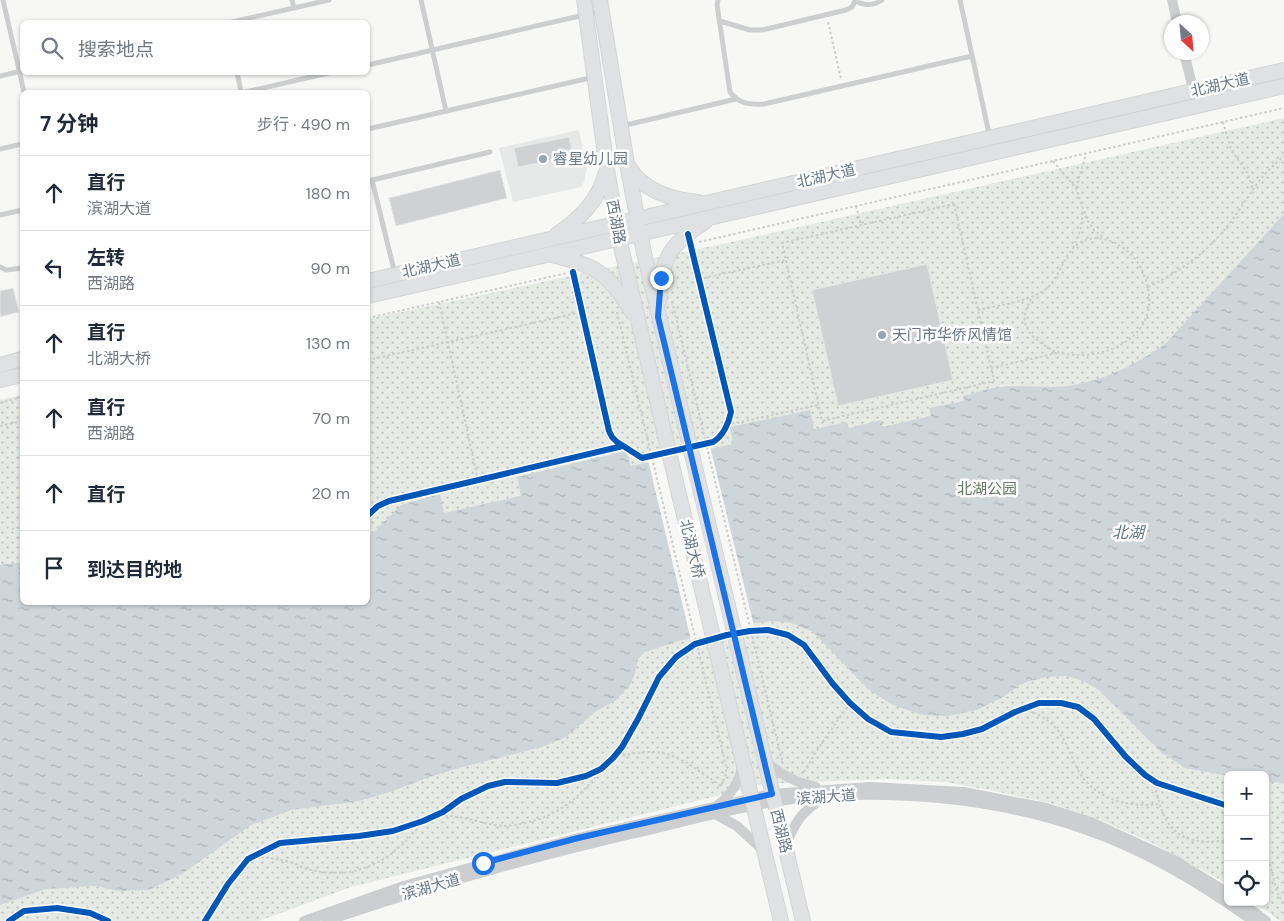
<!DOCTYPE html>
<html lang="zh">
<meta charset="utf-8">
<style>
:root{--surface:#fff;--page:#f6f6f7;--text:#1f2937;--muted:#747a83;--line:#e0e1e3}
body{margin:0;font-family:"DM Sans","Noto Sans SC",sans-serif;background:var(--page);color:var(--text)}
.controls{position:absolute;right:15px;bottom:15px;display:grid;overflow:hidden;border-radius:8px;box-shadow:0 1px 4px #0004}
.controls button{width:45px;height:45px;display:grid;place-items:center;padding:0;border:0;border-bottom:1px solid var(--line);background:var(--surface);color:var(--text);font:25px sans-serif}
.compass{position:absolute;left:1164px;top:15px;width:45px;height:45px;border-radius:50%;background:var(--surface);box-shadow:0 1px 4px #0004;rotate:154deg}
.stop{position:absolute;width:15px;height:15px;margin:-11px;border:4px solid #1a73e8;border-radius:50%;background:#fff}
.stop.end{background:#1a73e8;border-color:#fff;box-shadow:0 1px 5px #0008}
.list{margin:0;padding:0;list-style:none}
h2{display:flex;justify-content:space-between;align-items:center;height:65px;margin:0;padding:0 20px;font-size:21px}
h2 small{font-size:16px;font-weight:400;color:var(--muted)}
.list li{display:grid;grid-template-columns:32px 1fr auto;gap:15px;align-items:center;box-sizing:border-box;height:75px;padding:0 20px;border-top:1px solid var(--line)}
.list b{display:block;font-size:19px;white-space:nowrap}
.list p{margin:0;font-size:16px;white-space:nowrap;color:var(--muted)}
.list em{font-size:16px;font-style:normal;color:var(--muted)}
.icon{flex:none;width:28px;height:28px;fill:none;stroke:currentColor;stroke-width:2;stroke-linecap:round;stroke-linejoin:round}
.map{position:relative;flex:none;width:1284px;height:921px;overflow:hidden}
.search{position:absolute;background:var(--surface);box-shadow:0 1px 4px #0004;left:20px;top:20px;width:350px;height:55px;display:flex;align-items:center;gap:12px;box-sizing:border-box;padding:0 18px;border-radius:8px;color:var(--muted);font-size:19px}
.panel{position:absolute;background:var(--surface);box-shadow:0 1px 4px #0004;left:20px;top:90px;width:350px;height:515px;border-radius:8px}
.map>svg:first-child{display:block}
.built{fill:#e7e8e8}
.park{fill:url(#park-dots)}
.water{fill:url(#water-ripples)}
.pier{fill:#f7f7f6}
.building{fill:#d0d1d2;stroke:#e6e6e6}
.lines{fill:none;stroke-linecap:round;stroke-linejoin:round}
.secondary-casing{stroke:#d4d5d5;stroke-width:16}
.path{stroke:#cbcccc;stroke-width:2;stroke-dasharray:2.5 2.5;stroke-linecap:butt}
.lane{stroke:#cccecf;stroke-width:5}
.street{stroke:#cccecf;stroke-width:10}
.secondary{stroke:#e0e1e2;stroke-width:14}
.cycleway-casing{stroke:#fff;stroke-width:9}
.cycleway{stroke:#0057b8;stroke-width:6}
.route{stroke:#1a73e8;stroke-width:6}
.poi-dot{fill:#99a4ad;stroke:#fff;stroke-width:2}
.labels{text-anchor:middle;dominant-baseline:central;stroke-width:5;stroke-linejoin:round;paint-order:stroke}
.street-label{font-size:15px;fill:#677786;stroke:#fff}
.poi-label{font-size:15px;fill:#677786;stroke:#fff;text-anchor:start}
.park-label{font-size:15px;fill:#667862;stroke:#fff}
.water-label{font-size:16px;font-style:italic;fill:#637882;stroke:#fff}
</style>
<div class="map">
<svg width="1284" height="921" viewBox="0 0 1284 921">
<defs>
<pattern id="park-dots" width="8" height="8" patternUnits="userSpaceOnUse" patternTransform="scale(1.25)"><rect width="8" height="8" fill="#e6eae4"/><path d="M2 2h.1M6 6h.1" fill="none" stroke="#bec2be" stroke-width="1.8" stroke-linecap="round"/></pattern>
<pattern id="water-ripples" width="26" height="14" patternUnits="userSpaceOnUse" patternTransform="scale(1.25)"><rect width="26" height="14" fill="#cfd6d9"/><path d="M2 4q2-2 4 0t4 0M15 11q2-2 4 0t4 0" fill="none" stroke="#acb2b6"/></pattern>
</defs>
<rect width="100%" height="100%" fill="#f7f7f6"/>
<path class="built" d="M579 130 587 169 584 182 581 187 513 202 499 148Z"/>
<path class="park" d="M1284 118V921H1280L1255 902H1265V775H1228V884L1150 842 1105 822 1053 804 995 791 945 782 885 779 765 784 351 887 259 921H0V400L22 395V602H368V319L736 241Z"/>
<path class="water" d="M1284 214V783L1265 781V775H1228V776L1185 768 1161 752 1099 690 1083 681 1067 676 1046 677 1023 683 1001 698 977 710 948 716 922 715 893 705 869 690 813 632 792 623 771 621 756 623 679 641 645 652 638 659 635 674 630 685 615 701 595 712 566 737 545 746 459 768 429 777 390 792 359 801 291 810 251 825 182 874 149 890 118 891 95 886 46 889 0 905V565L22 562V602H368V538L401 505 440 494 444 513 521 496 517 477 626 451 631 466 733 444 730 427 810 410 814 429 847 422 849 428 881 420 883 427 931 416 929 408 964 401 963 396C976 393 988 388 1001 387 1023 384 1045 389 1067 386 1104 381 1135 365 1165 344Z"/>
<path class="pier" d="M710 446 754 626 691 640 648 460Z"/>
<path class="building" d="M569 137 573 156 518 167 514 148Z
M500 170 507 198 396 226 389 198Z
M927 264 953 380 838 406 812 290Z
M13 288 19 312 0 317V291Z"/>
<g class="lines">
<defs>
<path id="secondary" d="M584 0 607 169 619 238 666 440 781 921
M600 0 627 164 644 253 803 921
M629 167C642 190 672 200 698 202
M556 235C580 219 599 200 606 172
M551 255C595 265 609 273 632 312
M368 281 1284 70
M368 296 1284 86
M659 301C662 258 668 246 706 221
M0 365 22 359
M0 380 22 375"/>
</defs>
<use href="#secondary" class="secondary-casing"/>
<path class="path" d="M828 22 841 79
M1223 122 1231 149 1248 174 1253 190
M1053 161 1076 188 1087 220 1094 230 1104 238
M1076 188 1086 154
M954 204 994 381 822 421 782 243Z
M856 206 861 225
M699 242 1284 108
M1073 248C1079 235 1083 225 1082 210
M699 279 786 260
M1148 287C1179 272 1208 252 1229 224 1240 210 1249 194 1260 180 1267 171 1276 163 1284 156
M672 301 782 761
M439 302 478 480
M978 310C999 305 1034 302 1049 286 1062 273 1065 249 1083 241 1105 231 1133 250 1142 270 1148 283 1151 297 1148 311 1140 349 1086 363 1054 351 1049 349 1045 345 1041 343 1031 336 1023 327 1025 315 1025 309 1029 303 1032 297
M617 312 726 766V774L721 786
M368 318 567 273
M368 360 582 312
M991 368 1057 353
M0 403 22 397
M727 425 818 405
M0 426 22 421
M12 529 22 527
M1024 709C1035 713 1045 717 1054 726 1066 738 1070 755 1078 770 1094 799 1128 808 1158 804
M613 758C667 743 678 757 721 786
M804 772 819 747 850 703
M1154 780C1162 827 1177 848 1228 840
M435 816C457 814 473 821 495 825 504 827 516 825 525 823 558 816 582 796 601 769
M1265 855C1275 870 1272 889 1284 904
M251 857C266 857 278 859 293 863 299 865 304 869 311 870 359 881 395 859 423 821"/>
<path class="lane" d="M3 0 24 92
M292 0 294 8
M421 0 446 111
M718 0 717 5 730 92C739 104 750 105 764 104L972 56
M856 0 855 1C865 6 873 6 882 0
M960 0 990 138
M720 21 750 30H762L846 10 852 7 855 1
M232 22 329 0
M368 65 601 11
M237 72 241 92
M0 76 22 71
M245 92 333 72
M622 126 736 99
M368 129 594 77
M0 149 22 144
M372 180 395 274
M368 181 490 152
M0 215 22 210
M0 267 6 270 22 268"/>
<path class="street" d="M1172 0 1177 22
M1184 52 1197 106
M765 761C781 775 795 782 816 787
M718 805C732 794 739 782 743 765
M717 815 737 826 765 852
M785 847C795 822 801 812 824 797
M1241 902 1266 921
M304 921 404 886 578 838 771 794 870 787 964 792 1046 808 1091 822 1176 861 1228 893
M326 921C426 887 528 858 631 834 684 822 739 806 793 799 887 788 998 798 1087 830 1147 851 1202 884 1253 921"/>
<use href="#secondary" class="secondary"/>
<defs>
<path id="cycleway" d="M573 272 609 431 612 437 617 442 642 458 713 442C723 436 729 423 731 412L688 234
M368 515 378 506 389 501 623 446
M9 921 24 911 57 908 90 913 108 921
M205 921 228 884 248 859 280 843 359 836 393 831 423 821 443 812 461 799 488 786 505 782 557 783 586 776 601 769 613 758 622 747 638 719 659 677 676 657 695 644 727 635 750 631 768 630 788 635 804 645 833 684 850 703 868 719 891 732 941 737 963 734 982 729 1015 712 1039 703H1061L1078 707 1094 719 1126 757 1145 775 1157 783 1228 806"/>
</defs>
<use href="#cycleway" class="cycleway-casing"/>
<use href="#cycleway" class="cycleway"/>
</g>
<g class="lines">
<path class="route" d="M483 863 578 838 772 794 658 317 661 278"/>
</g>
<g class="poi-dot">
<circle cx="543" cy="159" r="5"/>
<circle cx="882" cy="335" r="5"/>
</g>
<g class="labels">
<g class="street-label">
<text transform="translate(1220 85) rotate(-13)">北湖大道</text>
<text transform="translate(826 176) rotate(-13)">北湖大道</text>
<text transform="translate(616 222) rotate(79)">西湖路</text>
<text transform="translate(431 266) rotate(-13)">北湖大道</text>
<text transform="translate(692 549) rotate(76)">北湖大桥</text>
<text transform="translate(826 797) rotate(-4)">滨湖大道</text>
<text transform="translate(781 831) rotate(76)">西湖路</text>
<text transform="translate(431 887) rotate(-16)">滨湖大道</text>
</g>
<g class="poi-label">
<text x="553" y="159">睿星幼儿园</text>
<text x="892" y="335">天门市华侨风情馆</text>
</g>
<g class="park-label">
<text x="987" y="489">北湖公园</text>
</g>
<g class="water-label">
<text x="1128" y="532">北湖</text>
</g>
</g>
</svg>
<div class="controls">
<button>+</button>
<button>−</button>
<button><svg class="icon" aria-label="locate" viewBox="0 0 24 24"><circle cx="12" cy="12" r="6"/><path d="M12 2v4M12 18v4M2 12h4M18 12h4"/></svg></button>
</div>
<svg class="compass" viewBox="-18 -18 36 36"><path d="M0-13l5 13h-10z" fill="#e53935"/><path d="M0 13l5-13h-10z" fill="#747a83"/></svg>
<div class="stop" style="left:483px;top:863px"></div>
<div class="stop end" style="left:661px;top:278px"></div>
<div class="search"><svg class="icon" aria-label="search" viewBox="0 0 24 24"><circle cx="10" cy="10" r="6"/><path d="M15 15l6 6"/></svg>搜索地点</div>
<section class="panel">
<h2>7 分钟<small>步行 · 490 m</small></h2>
<ul class="list">
<li><svg class="icon" aria-label="ahead" viewBox="0 0 24 24"><path d="M12 20V5M6 11l6-6 6 6"/></svg><div><b>直行</b><p>滨湖大道</p></div><em>180 m</em></li>
<li><svg class="icon" aria-label="left" viewBox="0 0 24 24"><path d="M17 20v-9H6M10 6l-5 5 5 5"/></svg><div><b>左转</b><p>西湖路</p></div><em>90 m</em></li>
<li><svg class="icon" aria-label="ahead" viewBox="0 0 24 24"><path d="M12 20V5M6 11l6-6 6 6"/></svg><div><b>直行</b><p>北湖大桥</p></div><em>130 m</em></li>
<li><svg class="icon" aria-label="ahead" viewBox="0 0 24 24"><path d="M12 20V5M6 11l6-6 6 6"/></svg><div><b>直行</b><p>西湖路</p></div><em>70 m</em></li>
<li><svg class="icon" aria-label="ahead" viewBox="0 0 24 24"><path d="M12 20V5M6 11l6-6 6 6"/></svg><div><b>直行</b></div><em>20 m</em></li>
<li><svg class="icon" aria-label="arrive" viewBox="0 0 24 24"><path d="M6 21V4h12l-3 4 3 4H6"/></svg><div><b>到达目的地</b></div></li>
</ul>
</section>
</div>
